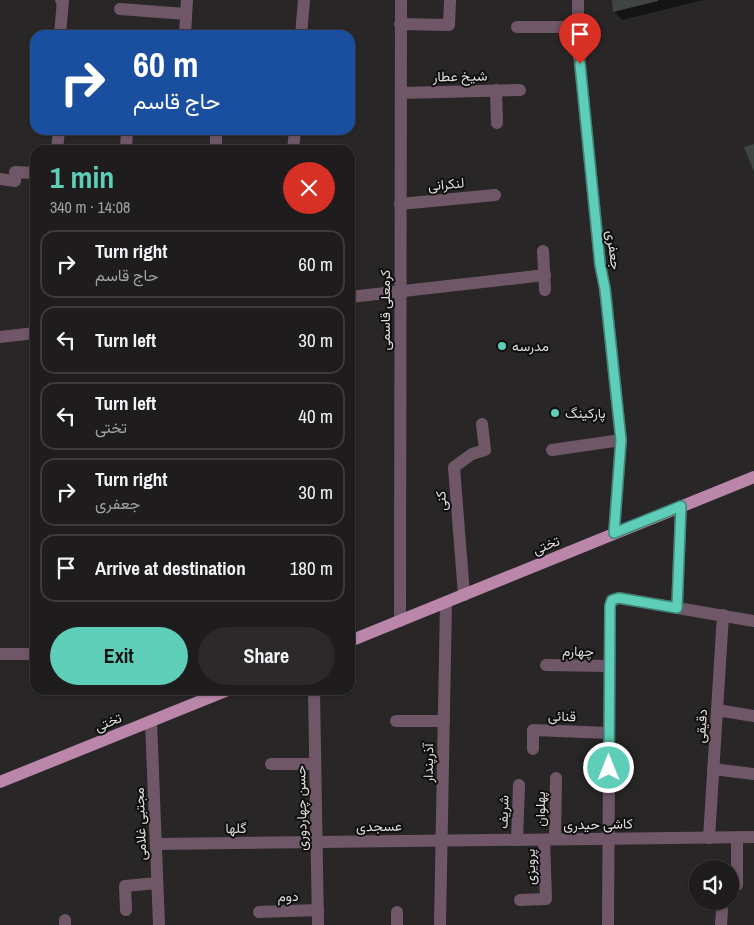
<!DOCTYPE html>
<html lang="en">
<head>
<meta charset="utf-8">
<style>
	body { margin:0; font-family:"Archivo Narrow",Vazirmatn,sans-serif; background:#2b292a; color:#f1f3f6; height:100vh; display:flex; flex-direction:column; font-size:19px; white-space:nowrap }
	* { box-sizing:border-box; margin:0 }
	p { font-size:16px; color:#a1a1a4 }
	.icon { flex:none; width:28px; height:28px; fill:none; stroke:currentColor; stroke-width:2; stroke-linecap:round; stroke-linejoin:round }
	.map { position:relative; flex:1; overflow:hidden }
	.panel { position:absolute; left:30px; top:145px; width:325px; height:550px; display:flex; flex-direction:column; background:#1e1c1d; border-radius:15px; box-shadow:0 1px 4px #0004,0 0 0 1px #3c3a3b }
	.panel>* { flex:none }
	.hud { position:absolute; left:30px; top:30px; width:325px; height:105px; border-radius:15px; box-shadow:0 1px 4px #0004,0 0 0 1px #3c3a3b; background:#1a4fa0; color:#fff; overflow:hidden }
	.fabs { position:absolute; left:689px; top:860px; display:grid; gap:10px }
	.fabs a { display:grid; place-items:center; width:50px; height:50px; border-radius:50%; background:#1e1c1d; box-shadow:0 1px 4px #0004,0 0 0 1px #3c3a3b; font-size:25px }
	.pin { position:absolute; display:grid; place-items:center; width:42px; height:42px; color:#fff; margin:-51px -21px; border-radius:50% 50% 50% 0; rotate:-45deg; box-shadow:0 0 5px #0007 }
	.pin .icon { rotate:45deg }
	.me { position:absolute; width:55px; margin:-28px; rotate:0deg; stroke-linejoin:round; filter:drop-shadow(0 0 4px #0008) }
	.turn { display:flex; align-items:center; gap:18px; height:105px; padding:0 20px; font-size:22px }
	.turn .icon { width:65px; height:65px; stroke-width:2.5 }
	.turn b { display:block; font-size:35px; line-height:42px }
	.round { display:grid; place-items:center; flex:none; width:52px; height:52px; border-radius:26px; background:#2b292a }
	.headline { display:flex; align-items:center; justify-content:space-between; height:85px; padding:0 20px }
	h1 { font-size:30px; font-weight:700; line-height:38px; color:#5eceb8 }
	.action { display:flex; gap:10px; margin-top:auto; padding:10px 20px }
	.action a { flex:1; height:58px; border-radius:30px; background:#5eceb8; color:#111; font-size:20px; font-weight:700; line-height:58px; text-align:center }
	.action a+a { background:#2b292a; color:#f1f3f6 }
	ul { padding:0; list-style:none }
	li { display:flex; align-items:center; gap:15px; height:68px; margin:0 10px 8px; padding:0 10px; border:2px solid #3c3a3b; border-radius:15px }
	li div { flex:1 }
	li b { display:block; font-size:19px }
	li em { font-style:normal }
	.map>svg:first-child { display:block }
</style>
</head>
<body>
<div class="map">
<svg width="754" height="925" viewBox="0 0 754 925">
	<rect width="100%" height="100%" fill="#282627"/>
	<path fill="#0007" d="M614 0H703L622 20 614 11Z"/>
	<g fill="#404443">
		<path d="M612 0H658V1L613 12Z"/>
		<path d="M754 144V172L744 147Z"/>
	</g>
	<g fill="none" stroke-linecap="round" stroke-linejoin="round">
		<g stroke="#705768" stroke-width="12">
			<path d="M578 0V45L595 214 600 264 605 289 621 440 614 533"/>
			<path d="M120 9 186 14"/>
			<path d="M400 24 449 25 450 0"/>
			<path d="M517 27H579"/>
			<path d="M60 35 63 0H61"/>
			<path d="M185 35 187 0"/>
			<path d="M301 35 304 0"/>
			<path d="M496 90 497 123"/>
			<path d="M401 93 520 90"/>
			<path d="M57 150 59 130"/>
			<path d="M126 150 127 130"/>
			<path d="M216 150V130"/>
			<path d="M293 150 295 130"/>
			<path d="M0 179 15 181V172L35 173"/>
			<path d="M400 204 495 195"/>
			<path d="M543 251 545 290"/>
			<path d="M350 297 545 275"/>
			<path d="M0 337 35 333"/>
			<path d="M552 450 621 440"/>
			<path d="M464 595 454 467 472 454 485 450 482 424"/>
			<path d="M677 608 681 506"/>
			<path d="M400 621 401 0"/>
			<path d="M0 654H35"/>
			<path d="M546 665 609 666"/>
			<path d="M314 690 318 925"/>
			<path d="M717 710 754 716"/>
			<path d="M151 721 159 925"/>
			<path d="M396 721H444"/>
			<path d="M533 749V730L609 733"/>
			<path d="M271 764H315"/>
			<path d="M713 769 754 774"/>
			<path d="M709 838 723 615"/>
			<path d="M555 839 556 778"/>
			<path d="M517 840 519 785"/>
			<path d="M156 844 754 837"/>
			<path d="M737 885V837"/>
			<path d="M520 900 546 899 544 840"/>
			<path d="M126 910 125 886 157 883"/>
			<path d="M259 912 318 910"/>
			<path d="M397 912V925"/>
			<path d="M65 920V925"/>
			<path d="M440 925 446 602"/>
			<path d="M608 925 610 606 612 600 619 598 754 621"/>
			<path d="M721 925 722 910"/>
		</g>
		<g stroke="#ba87aa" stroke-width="12">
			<path d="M350 641 754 477"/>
			<path d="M0 782 228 690"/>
		</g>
	</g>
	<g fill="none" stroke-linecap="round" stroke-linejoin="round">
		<g stroke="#3d8678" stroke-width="12">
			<path id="route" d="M580 64 600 264 605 289 621 440 614 533 681 506 677 608 619 598 612 600 610 606 609 768"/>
		</g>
		<use href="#route" stroke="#5eceb8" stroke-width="9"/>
	</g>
	<g fill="#5eceb8" stroke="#100f10" stroke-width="2">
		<circle cx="502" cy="346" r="5"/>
		<circle cx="555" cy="413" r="5"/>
	</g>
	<g text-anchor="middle" stroke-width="4" stroke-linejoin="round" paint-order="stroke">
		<g font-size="14" fill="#dddbdc" stroke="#100f10">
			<text transform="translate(460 76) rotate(-1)" y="5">شیخ عطار</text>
			<text transform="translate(446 184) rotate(-5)" y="5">لنکرانی</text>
			<text transform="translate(614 250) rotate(83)" y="5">جعفری</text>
			<text transform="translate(385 310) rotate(-90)" y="5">کرمعلی قاسمی</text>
			<text transform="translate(441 501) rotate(-94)" y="5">کنی</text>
			<text transform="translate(546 545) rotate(-22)" y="5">تختی</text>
			<text transform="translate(578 651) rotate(1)" y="5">چهارم</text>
			<text transform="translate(562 716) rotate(2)" y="5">قنائی</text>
			<text transform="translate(108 722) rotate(-22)" y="5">تختی</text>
			<text transform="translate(701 726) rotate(-86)" y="5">دقیقی</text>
			<text transform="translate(428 763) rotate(-89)" y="5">آذرپندار</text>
			<text transform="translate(301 808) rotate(-91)" y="5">حسن چهاردوری</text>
			<text transform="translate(540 809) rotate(-90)" y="5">پهلوان</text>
			<text transform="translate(503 812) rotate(-88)" y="5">شریف</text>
			<text transform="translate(140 824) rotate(-92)" y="5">مجتبی غلامی</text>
			<text transform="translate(598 824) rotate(-1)" y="5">کاشی حیدری</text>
			<text transform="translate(379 826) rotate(-1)" y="5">عسجدی</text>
			<text transform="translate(236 828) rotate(-1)" y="5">گلها</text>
			<text transform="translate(530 867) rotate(-91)" y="5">پرویزی</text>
			<text transform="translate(288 896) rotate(-1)" y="5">دوم</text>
		</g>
		<g font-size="14" fill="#dddbdc" stroke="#100f10" text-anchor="start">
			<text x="512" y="351">مدرسه</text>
			<text x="565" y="418">پارکینگ</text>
		</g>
	</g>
</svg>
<div class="fabs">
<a><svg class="icon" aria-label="sound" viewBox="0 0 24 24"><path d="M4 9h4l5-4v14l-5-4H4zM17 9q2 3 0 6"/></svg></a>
</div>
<div class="pin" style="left:580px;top:64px;background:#d93025"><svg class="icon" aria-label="arrive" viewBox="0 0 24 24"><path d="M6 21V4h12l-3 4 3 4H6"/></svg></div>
<svg class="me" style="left:609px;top:768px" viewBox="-20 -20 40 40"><circle r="17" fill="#5eceb8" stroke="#fff" stroke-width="3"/><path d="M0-11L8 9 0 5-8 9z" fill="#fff"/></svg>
<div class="hud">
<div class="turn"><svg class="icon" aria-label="right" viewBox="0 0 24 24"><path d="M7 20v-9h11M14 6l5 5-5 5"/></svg><div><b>60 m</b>حاج قاسم</div></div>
</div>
<section class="panel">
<div class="headline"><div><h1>1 min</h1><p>340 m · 14:08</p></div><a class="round" style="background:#d93025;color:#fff"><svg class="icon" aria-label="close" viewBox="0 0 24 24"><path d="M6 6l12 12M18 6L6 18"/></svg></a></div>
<ul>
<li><svg class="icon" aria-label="right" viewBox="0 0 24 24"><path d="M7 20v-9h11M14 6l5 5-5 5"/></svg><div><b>Turn right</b><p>حاج قاسم</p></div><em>60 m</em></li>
<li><svg class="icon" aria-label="left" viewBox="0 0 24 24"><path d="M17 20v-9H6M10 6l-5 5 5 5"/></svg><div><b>Turn left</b></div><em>30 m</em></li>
<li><svg class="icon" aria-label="left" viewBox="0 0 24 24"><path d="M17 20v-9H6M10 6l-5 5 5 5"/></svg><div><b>Turn left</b><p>تختی</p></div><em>40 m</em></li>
<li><svg class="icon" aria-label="right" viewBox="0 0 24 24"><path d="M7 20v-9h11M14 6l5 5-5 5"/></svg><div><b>Turn right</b><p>جعفری</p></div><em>30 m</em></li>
<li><svg class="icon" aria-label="arrive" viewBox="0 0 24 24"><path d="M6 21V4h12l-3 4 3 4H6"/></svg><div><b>Arrive at destination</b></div><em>180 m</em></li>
</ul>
<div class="action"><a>Exit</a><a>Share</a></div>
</section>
</div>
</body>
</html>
